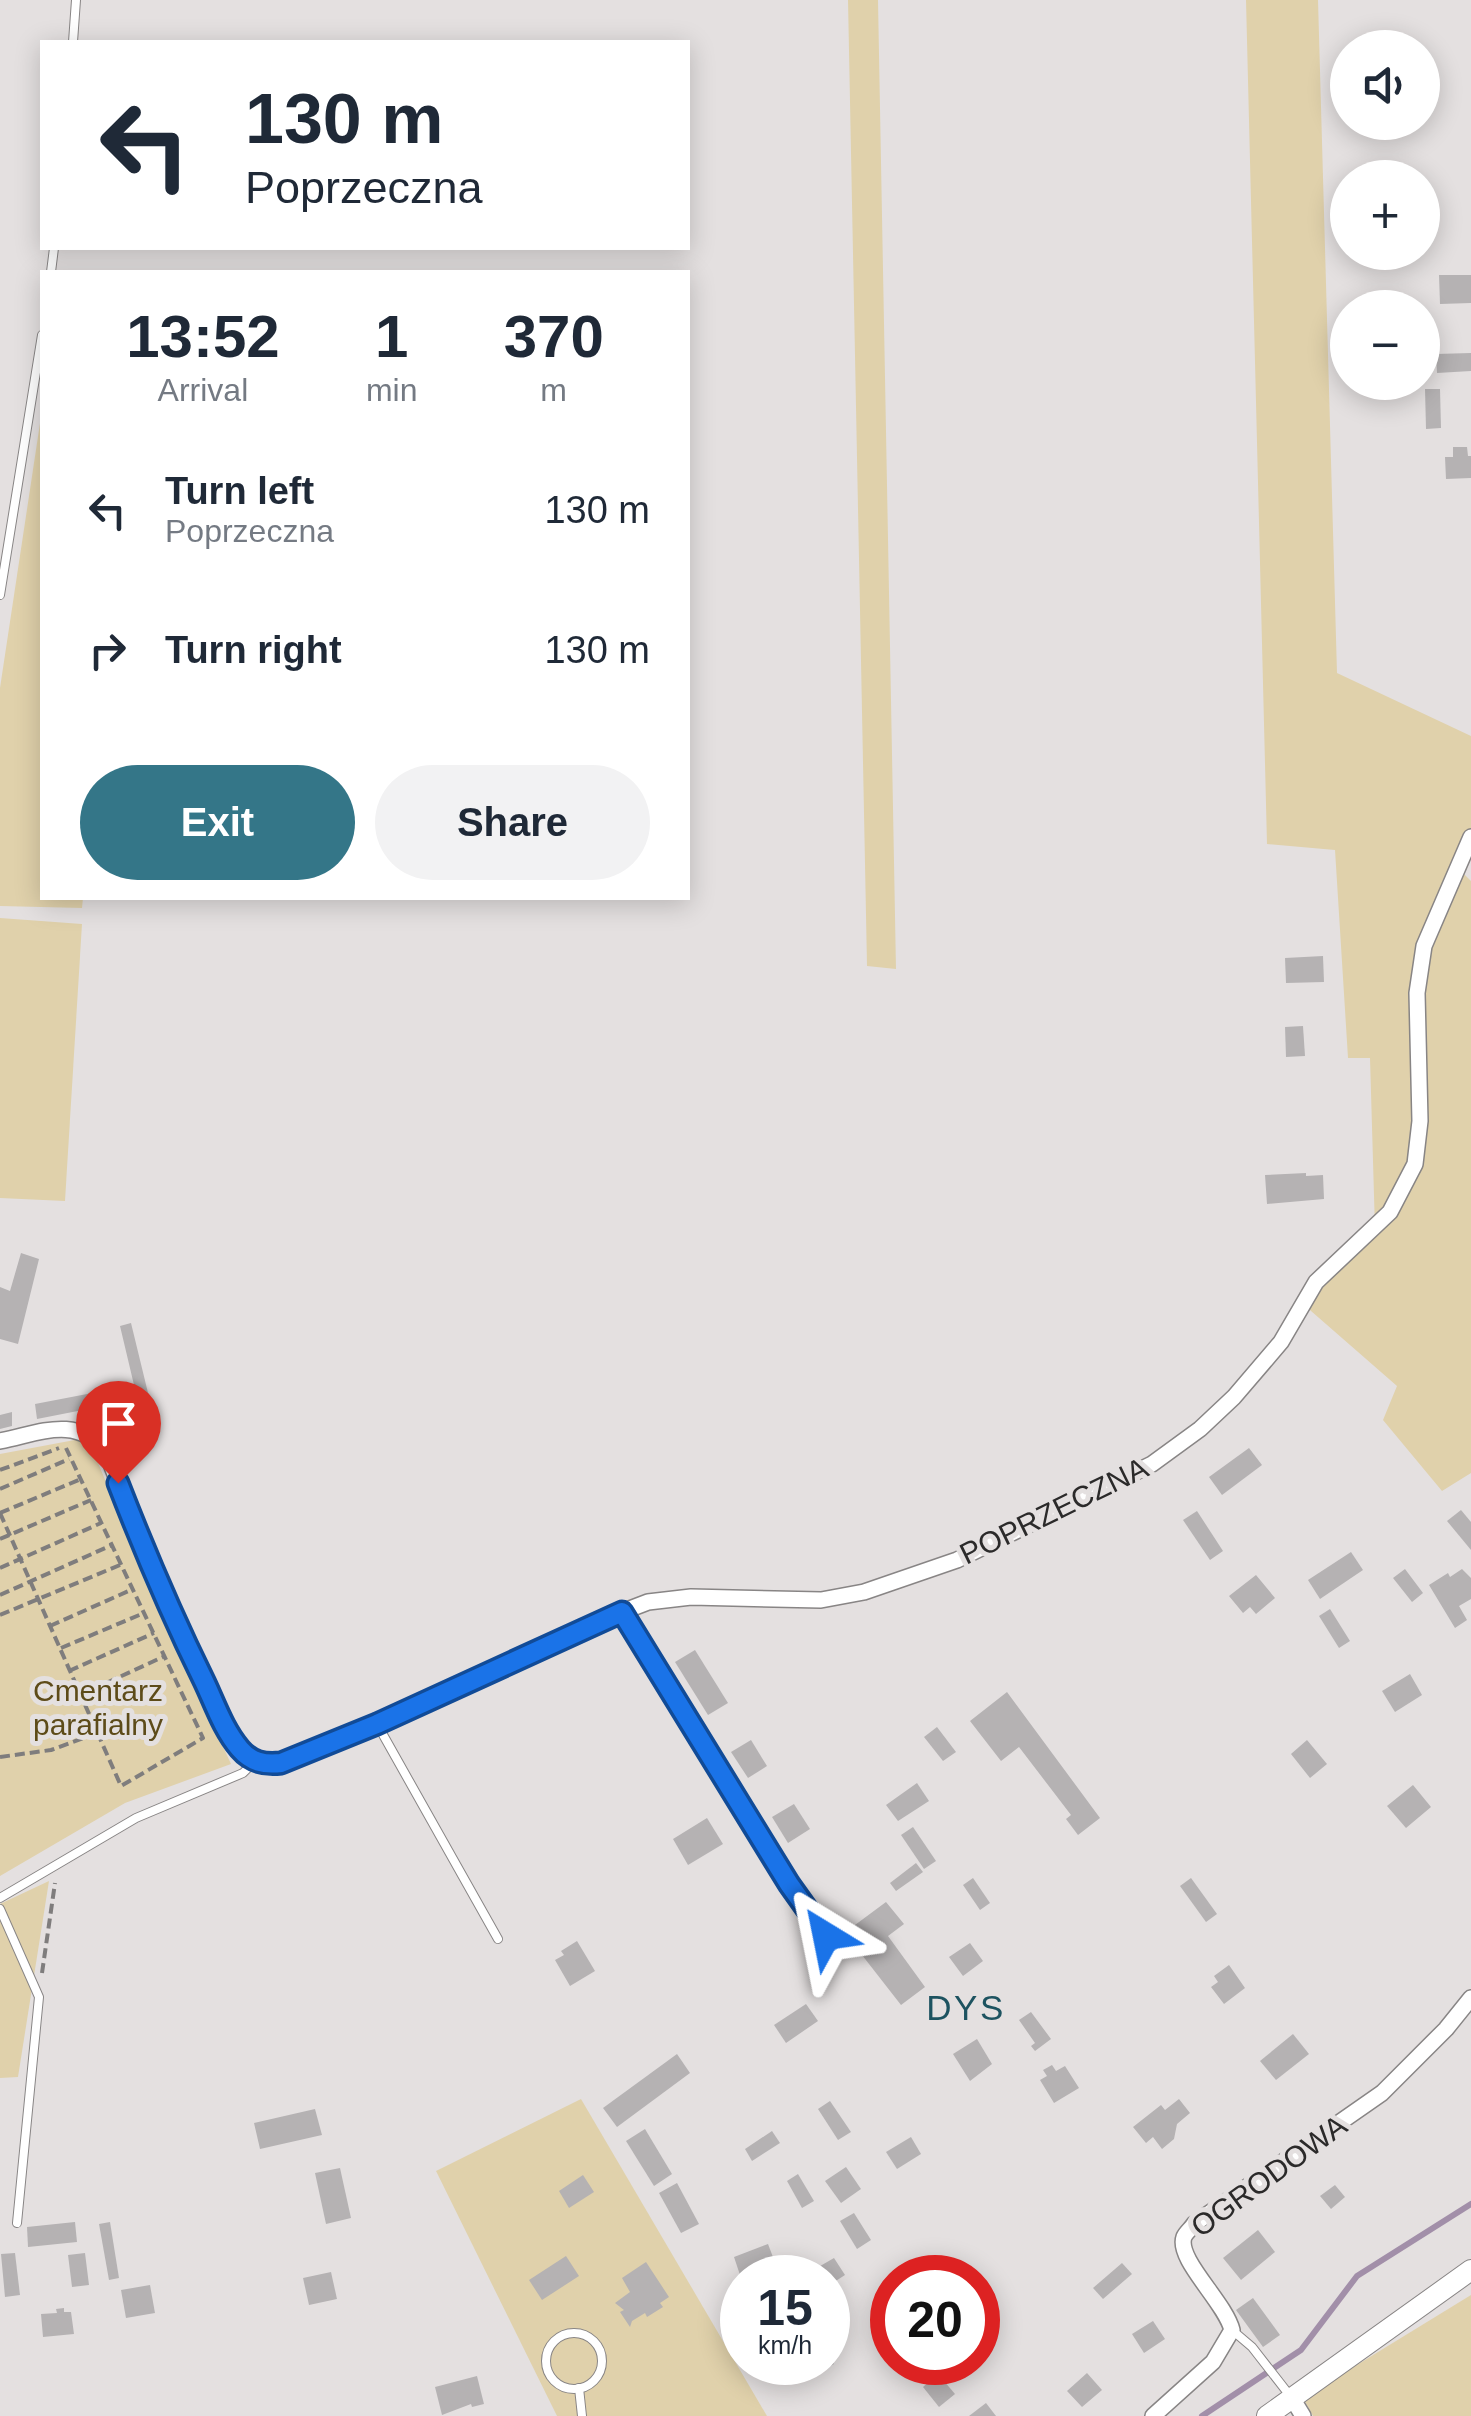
<!DOCTYPE html>
<html lang="en">
<head>
<meta charset="utf-8">
<style>
	body { margin:0; font-family:Helvetica,sans-serif; background:#f2f2f3; color:#1f2937; height:100vh; display:flex; flex-direction:column; font-size:38px; white-space:nowrap }
	* { box-sizing:border-box; margin:0 }
	p { font-size:32px; color:#747a83 }
	.icon { flex:none; width:55px; height:55px; fill:none; stroke:currentColor; stroke-width:2; stroke-linecap:round; stroke-linejoin:round }
	.map { position:relative; flex:1; overflow:hidden }
	.drawer { position:absolute; left:40px; top:270px; width:650px; height:630px; display:flex; flex-direction:column; background:#fff; border-radius:0px; box-shadow:0 5px 25px #0003 }
	.drawer>* { flex:none }
	.guide { position:absolute; left:40px; top:40px; width:650px; height:210px; border-radius:0px; box-shadow:0 5px 25px #0003; background:#fff; color:#1f2937; overflow:hidden }
	.tools { position:absolute; left:1330px; top:30px; display:grid; gap:20px }
	.tools a { display:grid; place-items:center; width:110px; height:110px; border-radius:50%; background:#fff; box-shadow:0 5px 25px #0003; font-size:50px }
	.speed { position:absolute; left:720px; top:2255px; display:flex; gap:20px; font-size:50px; font-weight:700; text-align:center }
	.speed>* { display:grid; place-content:center; width:130px; height:130px; border-radius:50%; background:#fff; box-shadow:0 5px 25px #0003; line-height:1 }
	.speed small { font-size:25px; font-weight:400 }
	.speed .limit { border:15px solid #d22; background:#fff; color:#111 }
	.pin { position:absolute; display:grid; place-items:center; width:85px; height:85px; color:#fff; margin:-102px -42px; border-radius:50% 50% 50% 0; rotate:-45deg; box-shadow:0 0 10px #0007 }
	.pin .icon { rotate:45deg }
	.me { position:absolute; width:110px; margin:-55px; rotate:325deg; stroke-linejoin:round; filter:drop-shadow(0 0 8px #0008) }
	.turn { display:flex; align-items:center; gap:35px; height:210px; padding:0 40px; font-size:45px }
	.turn .icon { width:130px; height:130px; stroke-width:2.5 }
	.turn b { display:block; font-size:70px; line-height:85px }
	.eta { display:flex; justify-content:space-evenly; align-items:center; height:170px; text-align:center }
	.eta b { font-size:60px; font-weight:600; line-height:70px }
	.action { display:flex; gap:20px; margin-top:auto; padding:20px 40px }
	.action a { flex:1; height:115px; border-radius:60px; background:#347688; color:#fff; font-size:40px; font-weight:600; line-height:115px; text-align:center }
	.action a+a { background:#f2f2f3; color:#1f2937 }
	ul { padding:0; list-style:none }
	li { display:flex; align-items:center; gap:30px; height:140px; padding:0 40px }
	li div { flex:1 }
	li b { display:block; font-size:38px }
	li em { font-style:normal }
	.map>svg:first-child { display:block }
</style>
</head>
<body>
<div class="map">
<svg width="1471" height="2416" viewBox="0 0 1471 2416">
	<rect width="100%" height="100%" fill="#e4e0e0"/>
	<g fill="#e0d1ab">
		<path d="M848 0H878L896 969 867 966Z"/>
		<path d="M1246 0H1318L1337 673 1471 736V830L1458 868 1471 881V1473L1442 1491 1383 1420 1397 1386 1303 1304 1375 1230 1370 1058H1348L1335 850 1267 844Z"/>
		<path d="M42 410V898H83L82 908 0 906V688Z"/>
		<path d="M0 918 82 924 65 1201 0 1198Z"/>
		<path d="M80 1439 90 1444 158 1605 231 1764 125 1803 0 1876V1454Z"/>
		<path d="M49 1881 18 2077 0 2078V1904Z"/>
		<path d="M581 2099 767 2416H557L436 2171Z"/>
		<path d="M1471 2295V2416H1313L1303 2398Z"/>
	</g>
	<g fill="none" stroke-linecap="round" stroke-linejoin="round">
		<path stroke="#a28fa9" stroke-width="6" d="M1202 2416 1301 2350 1357 2276 1471 2204"/>
	</g>
	<g fill="#b5b2b3">
		<path d="M1439 275H1471V303L1440 304Z"/>
		<path d="M1471 353V371L1437 373 1436 354Z"/>
		<path d="M1425 389H1440L1441 428 1426 429Z"/>
		<path d="M1453 447H1467L1468 456H1471V478L1446 479 1445 457H1453Z"/>
		<path d="M1323 956 1324 982 1286 983 1285 958Z"/>
		<path d="M1303 1026 1305 1056 1286 1057 1285 1027Z"/>
		<path d="M1306 1173V1176L1323 1175 1324 1199 1267 1204 1265 1175Z"/>
		<path d="M21 1253 39 1259 18 1344 0 1339V1287L10 1291Z"/>
		<path d="M131 1323 149 1397 37 1419 35 1404 134 1385 120 1326Z"/>
		<path d="M12 1412V1426L0 1429V1415Z"/>
		<path d="M1249 1448 1262 1465 1222 1495 1209 1477Z"/>
		<path d="M1461 1510 1471 1522V1550L1447 1521Z"/>
		<path d="M1197 1511 1223 1551 1210 1560 1183 1520Z"/>
		<path d="M1351 1552 1363 1570 1320 1599 1308 1580Z"/>
		<path d="M1405 1569 1423 1593 1412 1602 1393 1578Z"/>
		<path d="M1462 1569 1471 1578V1599L1459 1606 1467 1620 1455 1628 1429 1585 1448 1573 1450 1577Z"/>
		<path d="M1256 1575 1275 1598 1256 1614 1250 1607 1243 1613 1229 1596Z"/>
		<path d="M1330 1609 1350 1641 1339 1648 1319 1616Z"/>
		<path d="M695 1650 728 1703 708 1715 675 1662Z"/>
		<path d="M1410 1674 1422 1695 1395 1712 1382 1691Z"/>
		<path d="M1007 1692 1100 1818 1078 1835 1066 1819 1071 1815 1019 1747 1001 1761 970 1721Z"/>
		<path d="M937 1727 956 1752 943 1761 924 1737Z"/>
		<path d="M751 1740 767 1766 748 1778 731 1752Z"/>
		<path d="M1307 1740 1327 1764 1310 1778 1291 1754Z"/>
		<path d="M917 1783 929 1801 898 1821 886 1805Z"/>
		<path d="M1413 1785 1431 1807 1406 1828 1387 1806Z"/>
		<path d="M794 1804 810 1829 788 1843 772 1817Z"/>
		<path d="M707 1818 723 1844 688 1865 673 1839Z"/>
		<path d="M913 1827 936 1861 924 1869 901 1835Z"/>
		<path d="M916 1863 923 1872 896 1891 890 1883Z"/>
		<path d="M973 1878 990 1903 980 1910 963 1885Z"/>
		<path d="M1191 1878 1217 1914 1206 1922 1180 1886Z"/>
		<path d="M886 1902 904 1924 888 1936 925 1987 901 2005 862 1955 872 1948 855 1925Z"/>
		<path d="M577 1941 595 1971 570 1986 555 1960 564 1955 561 1951Z"/>
		<path d="M970 1943 983 1961 963 1976 949 1957Z"/>
		<path d="M1229 1965 1245 1988 1224 2004 1211 1987 1218 1982 1214 1976Z"/>
		<path d="M806 2004 818 2021 786 2043 774 2025Z"/>
		<path d="M1031 2012 1051 2039 1035 2051 1031 2046 1035 2043 1019 2020Z"/>
		<path d="M1293 2034 1309 2054 1276 2080 1260 2061Z"/>
		<path d="M977 2039 992 2064 970 2081 953 2054Z"/>
		<path d="M677 2054 690 2073 617 2127 603 2108Z"/>
		<path d="M1052 2065 1056 2071 1065 2066 1079 2088 1054 2103 1040 2080 1047 2076 1043 2070Z"/>
		<path d="M1179 2099 1190 2113 1177 2124 1174 2139 1162 2149 1153 2137 1146 2143 1133 2127 1161 2105 1165 2110Z"/>
		<path d="M830 2101 851 2132 838 2140 818 2109Z"/>
		<path d="M315 2109 322 2135 260 2149 254 2123Z"/>
		<path d="M645 2129 672 2174 654 2186 626 2141Z"/>
		<path d="M772 2131 780 2143 752 2161 745 2149Z"/>
		<path d="M911 2137 921 2154 897 2169 886 2152Z"/>
		<path d="M846 2167 861 2189 841 2203 825 2181Z"/>
		<path d="M340 2168 351 2218 326 2224 315 2173Z"/>
		<path d="M798 2174 814 2201 802 2208 787 2181Z"/>
		<path d="M583 2175 594 2192 569 2208 559 2191Z"/>
		<path d="M677 2183 699 2224 681 2233 659 2193Z"/>
		<path d="M1335 2185 1345 2197 1331 2209 1320 2196Z"/>
		<path d="M854 2213 871 2240 857 2249 840 2221Z"/>
		<path d="M75 2222 77 2242 28 2247 27 2227Z"/>
		<path d="M110 2222 119 2278 109 2280 99 2224Z"/>
		<path d="M1258 2230 1275 2252 1241 2280 1223 2258Z"/>
		<path d="M768 2244 776 2265 741 2278 734 2257Z"/>
		<path d="M15 2253 20 2295 5 2297 1 2254Z"/>
		<path d="M85 2253 89 2285 72 2287 68 2255Z"/>
		<path d="M566 2256 579 2276 542 2300 529 2280Z"/>
		<path d="M834 2258 845 2275 828 2286V2278H820L815 2269Z"/>
		<path d="M646 2262 669 2297 660 2303 663 2307 647 2317 645 2313 632 2321 630 2327 620 2312 624 2310 615 2303 630 2292 622 2278Z"/>
		<path d="M1122 2263 1132 2274 1103 2299 1093 2288Z"/>
		<path d="M331 2272 337 2299 309 2305 303 2278Z"/>
		<path d="M150 2285 155 2313 126 2318 121 2290Z"/>
		<path d="M1253 2298 1280 2335 1263 2347 1236 2310Z"/>
		<path d="M64 2308V2312H71L74 2334 43 2337 41 2314 57 2313 56 2309Z"/>
		<path d="M1153 2321 1165 2339 1144 2353 1132 2334Z"/>
		<path d="M828 2354 834 2364 809 2379 799 2362H828Z"/>
		<path d="M1087 2373 1102 2390 1082 2407 1067 2391Z"/>
		<path d="M938 2374 955 2394 939 2407 923 2387Z"/>
		<path d="M477 2376 484 2404 472 2407 471 2404 442 2415 435 2387Z"/>
		<path d="M986 2403 996 2416H969Z"/>
	</g>
	<g fill="none" stroke-linecap="round" stroke-linejoin="round">
		<g stroke="#888585" stroke-width="10">
			<g id="service">
				<path d="M73 42 76 0"/>
				<path d="M51 272 54 248"/>
				<path d="M0 595 42 335"/>
				<path d="M622 1612 804 1907 826 1937"/>
				<path d="M377 1724 498 1939"/>
				<path d="M0 1898 136 1818 243 1773 255 1761"/>
				<path d="M0 1909 39 1997 17 2223"/>
				<path d="M1232 2330 1252 2347 1291 2397"/>
				<circle cx="574" cy="2361" r="28"/>
				<path d="M579 2388 582 2416"/>
			</g>
		</g>
		<g stroke="#888585" stroke-width="18">
			<g id="minor">
				<path d="M0 1441C41 1433 75 1415 106 1451 135 1526 164 1600 200 1673 212 1698 222 1727 240 1748 251 1762 264 1765 281 1763L377 1724 588 1625 648 1602 691 1597 821 1600 864 1592 957 1560 1152 1464 1200 1429 1234 1397 1281 1342 1316 1282 1390 1212 1415 1164 1420 1121 1417 993 1424 946 1471 837"/>
				<path d="M1292 2398 1303 2416"/>
				<path d="M1153 2416 1213 2362 1232 2330C1225 2302 1176 2259 1184 2237 1186 2232 1191 2229 1194 2224L1382 2093 1446 2029 1471 1998"/>
			</g>
		</g>
		<g stroke="#888585" stroke-width="22">
			<path id="tertiary" d="M1267 2416 1471 2270"/>
		</g>
		<g stroke="#7f7d7d" stroke-width="4" stroke-dasharray="10 5" stroke-linecap="butt">
			<path d="M0 1470 59 1448"/>
			<path d="M0 1489 69 1459"/>
			<path d="M0 1513 121 1786 203 1738 66 1448"/>
			<path d="M0 1513 81 1479"/>
			<path d="M0 1539 91 1500"/>
			<path d="M0 1568 101 1523"/>
			<path d="M0 1595 112 1545"/>
			<path d="M0 1615 120 1565"/>
			<path d="M50 1626 133 1589"/>
			<path d="M61 1648 144 1613"/>
			<path d="M69 1671 154 1633"/>
			<path d="M80 1695 165 1656"/>
			<path d="M0 1757 51 1750 97 1733"/>
			<path d="M42 1973 55 1883"/>
		</g>
		<use href="#service" stroke="#fff" stroke-width="8"/>
		<use href="#minor" stroke="#fff" stroke-width="15"/>
		<use href="#tertiary" stroke="#fff" stroke-width="20"/>
	</g>
	<g fill="none" stroke-linecap="round" stroke-linejoin="round">
		<g stroke="#114b97" stroke-width="25">
			<path id="route" d="M118 1483C144 1550 172 1616 204 1681 215 1704 223 1729 240 1749 251 1762 264 1765 281 1763L377 1724 622 1612 789 1884 826 1936"/>
		</g>
		<use href="#route" stroke="#1a73e8" stroke-width="18"/>
	</g>
	<g text-anchor="middle" stroke-width="10" stroke-linejoin="round" paint-order="stroke">
		<g font-size="30" fill="#2b2a2a" stroke="#e4e0e0">
			<text transform="translate(1054 1511) rotate(-26)" y="10">POPRZECZNA</text>
			<text transform="translate(1269 2176) rotate(-36)" y="10">OGRODOWA</text>
		</g>
		<g font-size="30" fill="#5d4b19" stroke="#e4e0e0">
			<text x="98" y="1701">Cmentarz<tspan x="98" dy="34">parafialny</tspan></text>
		</g>
		<g font-size="35" letter-spacing="2.5" fill="#1d5360" stroke="#e4e0e0">
			<text x="966" y="2020">DYS</text>
		</g>
	</g>
</svg>
<div class="tools">
<a><svg class="icon" aria-label="sound" viewBox="0 0 24 24"><path d="M4 9h4l5-4v14l-5-4H4zM17 9q2 3 0 6"/></svg></a>
<a>+</a>
<a>−</a>
</div>
<div class="speed"><div>15<small>km/h</small></div><div class="limit">20</div></div>
<div class="pin" style="left:118px;top:1483px;background:#d93025"><svg class="icon" aria-label="arrive" viewBox="0 0 24 24"><path d="M6 21V4h12l-3 4 3 4H6"/></svg></div>
<svg class="me" style="left:826px;top:1936px" viewBox="-20 -20 40 40"><path d="M0-17L14 15 0 8-14 15z" fill="#1a73e8" stroke="#fff" stroke-width="4"/></svg>
<div class="guide">
<div class="turn"><svg class="icon" aria-label="left" viewBox="0 0 24 24"><path d="M17 20v-9H6M10 6l-5 5 5 5"/></svg><div><b>130 m</b>Poprzeczna</div></div>
</div>
<section class="drawer">
<div class="eta">
<div><b>13:52</b><p>Arrival</p></div>
<div><b>1</b><p>min</p></div>
<div><b>370</b><p>m</p></div>
</div>
<ul>
<li><svg class="icon" aria-label="left" viewBox="0 0 24 24"><path d="M17 20v-9H6M10 6l-5 5 5 5"/></svg><div><b>Turn left</b><p>Poprzeczna</p></div><em>130 m</em></li>
<li><svg class="icon" aria-label="right" viewBox="0 0 24 24"><path d="M7 20v-9h11M14 6l5 5-5 5"/></svg><div><b>Turn right</b></div><em>130 m</em></li>
</ul>
<div class="action"><a>Exit</a><a>Share</a></div>
</section>
</div>
</body>
</html>
